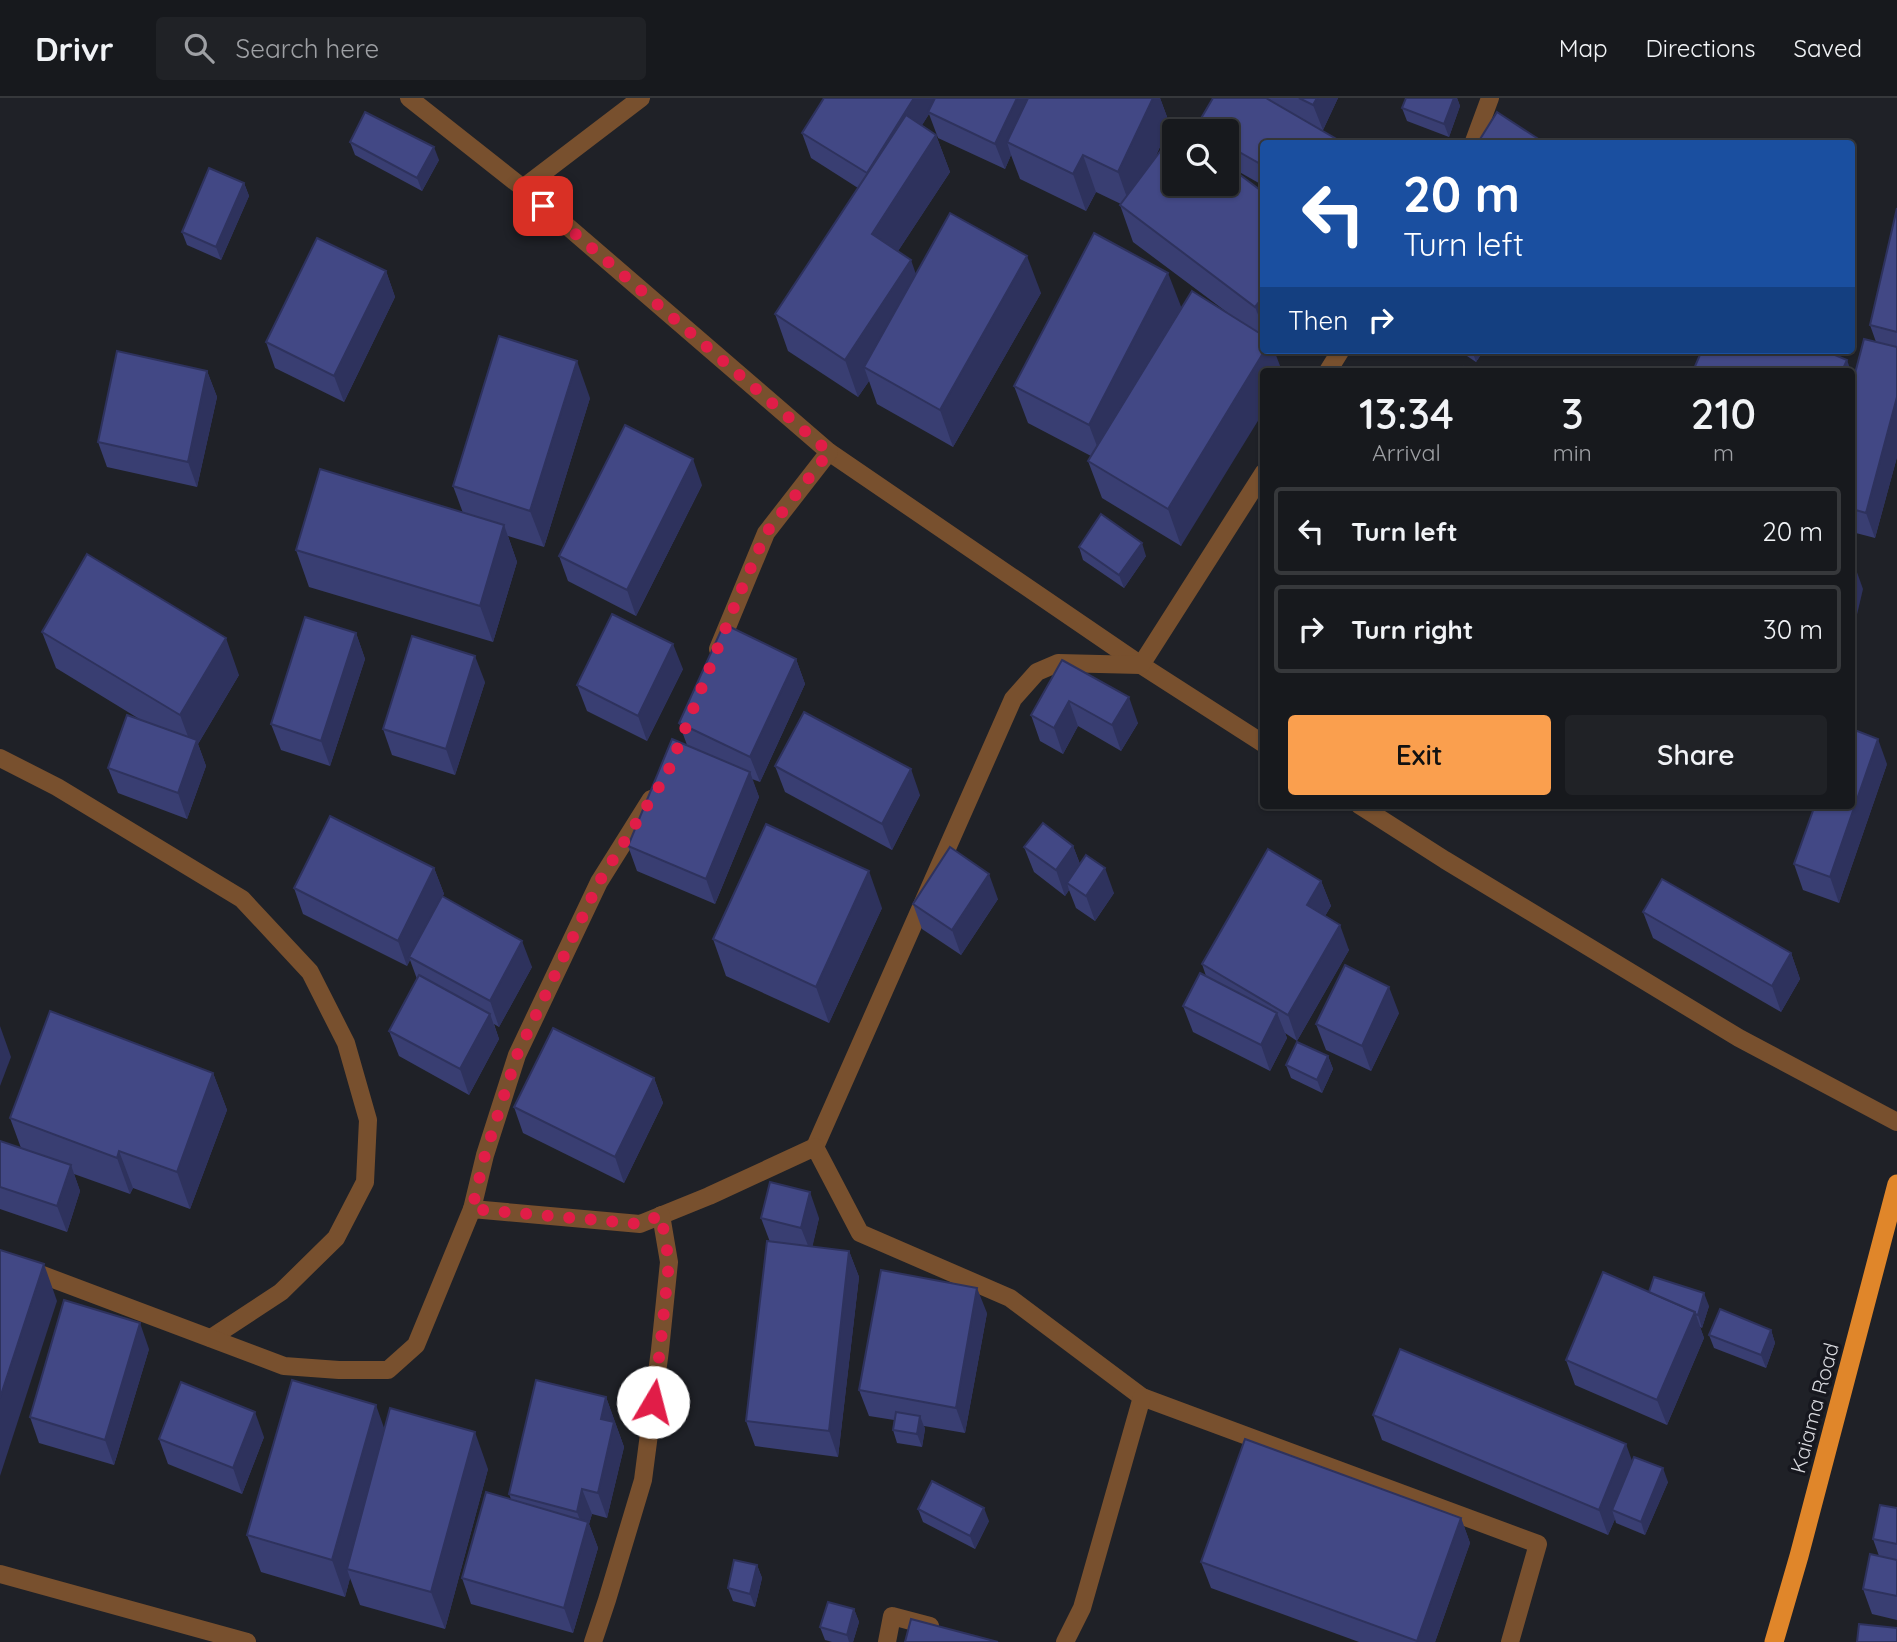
<!DOCTYPE html>
<html lang="en">
<head>
<meta charset="utf-8">
<style>
	body { margin:0; font-family:Quicksand,sans-serif; background:#202226; color:#f1f3f6; height:100vh; display:flex; flex-direction:column; font-size:26px; white-space:nowrap }
	* { box-sizing:border-box; margin:0 }
	p { font-size:23px; color:#9ea0a4 }
	.icon { flex:none; width:38px; height:38px; fill:none; stroke:currentColor; stroke-width:2; stroke-linecap:round; stroke-linejoin:round }
	.map { position:relative; flex:1; overflow:hidden }
	.details { position:absolute; left:1260px; top:270px; width:595px; height:441px; display:flex; flex-direction:column; background:#17191d; border-radius:7px; box-shadow:0 2px 5px #0004,0 0 0 2px #36383b }
	.details>* { flex:none }
	.hud { position:absolute; left:1260px; top:42px; width:595px; height:214px; border-radius:7px; box-shadow:0 2px 5px #0004,0 0 0 2px #36383b; background:#1a4fa0; color:#fff; overflow:hidden }
	.buttons { position:absolute; left:1162px; top:21px; display:grid; gap:14px }
	.buttons a { display:grid; place-items:center; width:77px; height:77px; border-radius:7px; background:#17191d; box-shadow:0 2px 5px #0004,0 0 0 2px #36383b; font-size:35px }
	.pin { position:absolute; display:grid; place-items:center; width:60px; height:60px; color:#fff; margin:-30px; border-radius:14px; box-shadow:0 4px 10px #0006 }
	.me { position:absolute; width:77px; margin:-38px; rotate:8deg; stroke-linejoin:round; filter:drop-shadow(0 0 5px #0008) }
	.turn { display:flex; align-items:center; gap:24px; height:147px; padding:0 28px; font-size:32px }
	.turn .icon { width:91px; height:91px; stroke-width:2.5 }
	.turn b { display:block; font-size:49px; line-height:60px }
	.then { display:flex; align-items:center; height:66px; padding:0 28px; background:#0003; gap:14px; font-size:26px }
	.eta { display:flex; justify-content:space-evenly; align-items:center; height:119px; text-align:center }
	.eta b { font-size:42px; font-weight:600; line-height:49px }
	.cta { display:flex; gap:14px; margin-top:auto; padding:14px 28px }
	.cta a { flex:1; height:80px; border-radius:7px; background:#fa9f4e; color:#111; font-size:28px; font-weight:600; line-height:80px; text-align:center }
	.cta a+a { background:#202226; color:#f1f3f6 }
	ul { padding:0; list-style:none }
	li { display:flex; align-items:center; gap:21px; height:88px; margin:0 14px 10px; padding:0 14px; border:4px solid #36383b; border-radius:7px }
	li div { flex:1 }
	li b { display:block; font-size:26px }
	li em { font-style:normal }
	header { display:flex; align-items:center; gap:42px; box-sizing:border-box; height:98px; padding:0 35px; background:#17191d; border-bottom:2px solid #36383b }
	header strong { font-size:33px }
	nav { display:flex; gap:38px; margin-inline-start:auto; font-size:24px }
	.search { width:490px; height:63px; background:#202226; display:flex; align-items:center; gap:18px; box-sizing:border-box; padding:0 24px; border-radius:7px; color:#9ea0a4; font-size:26px }
	.map>svg:first-child { display:block }
</style>
</head>
<body>
<header>
<strong>Drivr</strong>
<div class="search"><svg class="icon" aria-label="search" viewBox="0 0 24 24"><circle cx="10" cy="10" r="6"/><path d="M15 15l6 6"/></svg>Search here</div>
<nav><a>Map</a><a>Directions</a><a>Saved</a></nav>
</header>
<div class="map">
<svg width="1897" height="1544" viewBox="0 0 1897 1544">
	<rect width="100%" height="100%" fill="#1f2127"/>
	<g fill="none" stroke-linecap="round" stroke-linejoin="round">
		<g stroke="#78502e" stroke-width="18">
			<path d="M409 0 523 90 829 354 1141 567 1264 646"/>
			<path d="M1473 46 1490 0"/>
			<path d="M523 90 641 0"/>
			<path d="M1328 273 1341 252"/>
			<path d="M718 551 766 435 829 354"/>
			<path d="M0 660 57 689 242 801 310 874 346 945 368 1022 365 1084 336 1140 281 1194 211 1240"/>
			<path d="M1359 707 1445 762 1739 940 1897 1024"/>
			<path d="M815 1049 1013 601 1037 574 1058 565 1141 567 1264 374"/>
			<path d="M472 1111 485 1057 517 957 599 784 651 701"/>
			<path d="M0 1161 284 1268 339 1272H388L416 1247 472 1111 640 1126 709 1098 815 1049 860 1135 1010 1200 1142 1299 1538 1446 1510 1544"/>
			<path d="M0 1476 247 1544"/>
			<path d="M593 1544 607 1502 643 1382 660 1252 669 1164 661 1117"/>
			<path d="M887 1544 892 1518 930 1528"/>
			<path d="M1065 1544 1082 1510 1142 1299"/>
		</g>
		<path stroke="#e0862a" stroke-width="19" d="M1774 1544 1799 1458 1897 1086"/>
	</g>
	<g fill="#393e72">
		<path d="M824 0H1160L1170 27 1154 62 1264 95V252L1181 448 1102 400 1088 363 1091 358 1028 325 1014 288 1181 210 1232 218 1133 144 1120 107 1121 106 1096 94 1086 113 1020 81 1011 57 1005 71 938 40 929 16 922 27 936 37 950 74 898 153 916 176 1041 195 953 349 877 306 869 283 858 299 788 253 775 216 858 90 811 60 802 35Z"/>
		<path d="M1213 0H1338L1323 32 1264 46V88L1227 67V33H1198L1196 29Z"/>
		<path d="M1406 0H1457L1460 8 1449 39 1407 23 1402 10Z"/>
		<path d="M350 44 439 62 422 93 355 57Z"/>
		<path d="M244 85 249 98 221 162 187 147 182 134Z"/>
		<path d="M1897 110V359L1875 440 1852 434V275L1853 280 1876 244 1870 227Z"/>
		<path d="M386 173 395 199 344 304 275 270 266 244Z"/>
		<path d="M1458 252H1484L1476 264Z"/>
		<path d="M207 273 217 299 197 389 107 369 98 344Z"/>
		<path d="M590 300 544 449 508 438 517 464 493 544 309 489 296 452 463 415 453 388Z"/>
		<path d="M702 387 636 518 568 483 559 458Z"/>
		<path d="M1079 449 1146 458 1124 490 1083 462Z"/>
		<path d="M42 534 239 577 198 646 206 668 187 721 118 695 108 670 141 622 56 570Z"/>
		<path d="M356 535 365 561 330 668 281 652 271 626Z"/>
		<path d="M796 561 805 586 760 684 752 681 759 699 715 806 637 773 628 748 687 647 679 625Z"/>
		<path d="M1062 562 1138 625 1121 653 1078 628 1063 656 1040 643 1031 617Z"/>
		<path d="M683 571 647 643 587 613 577 587Z"/>
		<path d="M485 584 455 677 392 657 383 631Z"/>
		<path d="M1887 666 1839 805 1803 792 1794 766Z"/>
		<path d="M775 668 920 697 892 752 785 694Z"/>
		<path d="M1073 748 1080 766 1114 795 1095 823 1076 810 1069 792 1065 798 1034 774 1024 749Z"/>
		<path d="M434 770 444 796 442 798 532 869 499 929 494 926 499 941 469 997 399 958 389 933 417 881 410 862 407 868 303 816 294 790Z"/>
		<path d="M1321 783 1331 808 1325 818 1349 852 1297 943 1285 935 1287 940 1270 973 1193 934 1183 908 1206 878 1202 866Z"/>
		<path d="M998 801 961 857 922 831 913 806Z"/>
		<path d="M882 810 829 925 726 878 713 841Z"/>
		<path d="M1643 814 1791 855 1800 881 1781 914 1653 840Z"/>
		<path d="M1399 915 1371 973 1326 952 1316 926Z"/>
		<path d="M1328 958 1333 971 1322 995 1291 980 1286 967Z"/>
		<path d="M213 975 227 1012 190 1111 133 1090 130 1096 74 1076 80 1093 67 1134 0 1111V1043L21 1050 10 1020Z"/>
		<path d="M654 980 663 1005 624 1085 523 1035 514 1009Z"/>
		<path d="M761 1120H819L812 1149 849 1153 859 1179 838 1359 755 1348 746 1323 770 1144Z"/>
		<path d="M1649 1194 1709 1208 1702 1230 1700 1229 1704 1240 1667 1327 1575 1287 1566 1262Z"/>
		<path d="M987 1215 965 1335 924 1328 925 1331 922 1349 897 1345 893 1332 894 1322 869 1318 859 1292Z"/>
		<path d="M1771 1232 1775 1245 1766 1270 1714 1250 1709 1237Z"/>
		<path d="M149 1251 114 1367 39 1345 30 1319Z"/>
		<path d="M606 1299 624 1349 607 1420 592 1416 589 1426 598 1450 573 1535 471 1506 462 1480 511 1401 509 1396Z"/>
		<path d="M1373 1317 1632 1364 1668 1384 1645 1437 1616 1425 1615 1421 1608 1437 1382 1342Z"/>
		<path d="M385 1331 488 1371 445 1531 360 1507 350 1480 345 1499 261 1474 247 1437Z"/>
		<path d="M264 1339 242 1396 168 1366 159 1341Z"/>
		<path d="M1897 1410V1522L1872 1516 1863 1491 1879 1458 1873 1441Z"/>
		<path d="M918 1411 989 1423 975 1451 923 1424Z"/>
		<path d="M1461 1420 1470 1445 1435 1544H1359L1211 1490 1201 1464Z"/>
		<path d="M757 1467 762 1480 755 1509 733 1503 728 1490Z"/>
		<path d="M854 1511 859 1524 853 1544H832L825 1542 820 1529Z"/>
	</g>
	<g fill="#2e325d">
		<path d="M914 0H939L928 14 929 16 876 101 867 75Z"/>
		<path d="M1017 0H1038L1007 44 1011 57 1005 71 995 46Z"/>
		<path d="M1153 0H1160L1170 27 1131 111 1118 74Z"/>
		<path d="M1317 0H1338L1323 32 1313 7Z"/>
		<path d="M1454 0H1457L1460 8 1449 39 1444 26Z"/>
		<path d="M936 37 950 74 885 173 872 136Z"/>
		<path d="M434 49 439 62 422 93 417 80Z"/>
		<path d="M1083 57 1096 94 1086 113 1073 76Z"/>
		<path d="M244 85 249 98 221 162 216 149Z"/>
		<path d="M1027 158 1041 195 953 349 940 312Z"/>
		<path d="M911 162 924 199 864 269 869 283 858 299 845 262Z"/>
		<path d="M386 173 395 199 344 304 334 278Z"/>
		<path d="M1168 175 1182 211 1103 364 1089 327Z"/>
		<path d="M1264 198V232L1255 209Z"/>
		<path d="M1265 252H1274L1282 273H1264V313L1181 448 1168 411Z"/>
		<path d="M1472 252H1484L1476 264Z"/>
		<path d="M1847 262 1851 273H1842Z"/>
		<path d="M577 263 590 300 544 449 530 413Z"/>
		<path d="M207 273 217 299 197 389 188 364Z"/>
		<path d="M1897 299V359L1875 440 1866 415Z"/>
		<path d="M693 361 702 387 636 518 627 492Z"/>
		<path d="M504 427 517 464 493 544 480 508Z"/>
		<path d="M1142 445 1146 458 1124 490 1119 477Z"/>
		<path d="M1854 466 1863 491 1852 538V476Z"/>
		<path d="M356 535 365 561 330 668 321 643Z"/>
		<path d="M226 540 239 577 198 646 206 668 187 721 178 695 193 652 180 617Z"/>
		<path d="M673 546 683 571 647 643 638 618Z"/>
		<path d="M475 558 485 584 455 677 446 651Z"/>
		<path d="M796 561 805 586 760 684 750 659Z"/>
		<path d="M1129 599 1138 625 1121 653 1112 627Z"/>
		<path d="M1069 603 1078 628 1063 656 1054 630Z"/>
		<path d="M1878 641 1887 666 1839 805 1830 779Z"/>
		<path d="M911 671 920 697 892 752 882 726Z"/>
		<path d="M750 674 759 699 715 806 706 781Z"/>
		<path d="M1073 748 1083 774 1067 785 1069 792 1065 798 1056 772Z"/>
		<path d="M434 770 444 796 411 860 409 859 410 862 407 868 398 843Z"/>
		<path d="M1105 770 1114 795 1095 823 1086 798Z"/>
		<path d="M869 773 882 810 829 925 816 889Z"/>
		<path d="M989 776 998 801 961 857 952 832Z"/>
		<path d="M1321 783 1331 808 1316 833 1307 807Z"/>
		<path d="M1340 827 1349 852 1297 943 1288 917Z"/>
		<path d="M522 843 532 869 499 929 490 903Z"/>
		<path d="M1791 855 1800 881 1781 914 1772 888Z"/>
		<path d="M1389 889 1399 915 1371 973 1362 948Z"/>
		<path d="M1277 915 1287 940 1270 973 1261 947Z"/>
		<path d="M490 916 499 941 469 997 460 971Z"/>
		<path d="M0 928 11 959 0 988Z"/>
		<path d="M1328 958 1333 971 1322 995 1317 982Z"/>
		<path d="M213 975 227 1012 190 1111 177 1074Z"/>
		<path d="M654 980 663 1005 624 1085 615 1059Z"/>
		<path d="M119 1053 133 1090 130 1096 117 1060Z"/>
		<path d="M71 1067 80 1093 67 1134 57 1108Z"/>
		<path d="M810 1094 819 1120 811 1155 801 1130Z"/>
		<path d="M849 1153 859 1179 838 1359 829 1333Z"/>
		<path d="M44 1166 57 1203 0 1378V1300Z"/>
		<path d="M977 1190 987 1215 965 1335 956 1310Z"/>
		<path d="M1704 1195 1709 1208 1702 1230 1698 1217Z"/>
		<path d="M1695 1214 1704 1240 1667 1327 1657 1302Z"/>
		<path d="M140 1225 149 1251 114 1367 105 1342Z"/>
		<path d="M1771 1232 1775 1245 1766 1270 1761 1257Z"/>
		<path d="M606 1299 624 1349 607 1420 598 1395 601 1321Z"/>
		<path d="M376 1307 389 1344 347 1471 350 1480 345 1499 332 1462Z"/>
		<path d="M255 1314 264 1339 242 1396 233 1370Z"/>
		<path d="M920 1318 925 1331 922 1349 917 1336Z"/>
		<path d="M475 1334 488 1371 445 1531 431 1494Z"/>
		<path d="M1626 1346 1635 1371 1612 1412 1615 1421 1608 1437 1599 1412Z"/>
		<path d="M1663 1370 1668 1384 1645 1437 1641 1424Z"/>
		<path d="M582 1391 592 1416 589 1426 598 1450 573 1535 564 1510 585 1436 577 1414Z"/>
		<path d="M984 1410 989 1423 975 1451 970 1438Z"/>
		<path d="M1461 1420 1470 1445 1435 1544H1417Z"/>
		<path d="M757 1467 762 1480 755 1509 750 1496Z"/>
		<path d="M854 1511 859 1524 853 1544H849L847 1537Z"/>
	</g>
	<g fill="#424885" stroke="#2e325d" stroke-width="2">
		<path d="M824 0H914L867 75 802 35Z"/>
		<path d="M935 0H1017L995 46 928 14Z"/>
		<path d="M1028 0H1153L1118 74 1083 57 1073 76 1007 44Z"/>
		<path d="M1213 0H1266L1345 46H1264V68L1227 47V33H1203L1196 29Z"/>
		<path d="M1299 0H1317L1313 7Z"/>
		<path d="M1406 0H1454L1444 26 1402 10Z"/>
		<path d="M365 14 434 49 417 80 350 44Z"/>
		<path d="M1497 14 1546 46H1477Z"/>
		<path d="M906 17 936 37 872 136 911 162 845 262 775 216Z"/>
		<path d="M1174 35V86H1227V67L1264 95V198L1255 209 1120 107Z"/>
		<path d="M209 70 244 85 216 149 182 134Z"/>
		<path d="M1897 110V234L1870 227Z"/>
		<path d="M950 115 1027 158 940 312 864 269Z"/>
		<path d="M1094 135 1168 175 1089 327 1014 288Z"/>
		<path d="M317 140 386 173 334 278 266 244Z"/>
		<path d="M1192 193 1264 238V252H1265L1168 411 1088 363Z"/>
		<path d="M499 238 577 263 530 413 453 388Z"/>
		<path d="M1864 241 1897 249V299L1866 415 1852 411V287Z"/>
		<path d="M1702 252H1823L1847 262 1842 273H1693Z"/>
		<path d="M117 253 207 273 188 364 98 344Z"/>
		<path d="M1464 269 1472 273H1462Z"/>
		<path d="M625 327 693 361 627 492 559 458Z"/>
		<path d="M320 371 504 427 480 508 296 452Z"/>
		<path d="M1101 416 1142 445 1119 477 1079 449Z"/>
		<path d="M87 456 226 540 180 617 42 534Z"/>
		<path d="M612 516 673 546 638 618 577 587Z"/>
		<path d="M305 519 356 535 321 643 271 626Z"/>
		<path d="M724 526 796 561 750 659 679 625Z"/>
		<path d="M412 538 475 558 446 651 383 631Z"/>
		<path d="M1062 562 1129 599 1112 627 1069 603 1054 630 1031 617Z"/>
		<path d="M804 614 911 671 882 726 775 668Z"/>
		<path d="M127 617 197 642 178 695 108 670Z"/>
		<path d="M1852 631 1878 641 1830 779 1794 766 1815 707H1852Z"/>
		<path d="M672 641 750 674 706 781 628 748Z"/>
		<path d="M330 718 434 770 398 843 294 790Z"/>
		<path d="M1043 725 1073 748 1056 772 1024 749Z"/>
		<path d="M766 726 869 773 816 889 713 841Z"/>
		<path d="M950 749 989 776 952 832 913 806Z"/>
		<path d="M1268 751 1321 783 1307 807 1340 827 1288 917 1202 866Z"/>
		<path d="M1086 757 1105 770 1086 798 1067 785Z"/>
		<path d="M1662 781 1791 855 1772 888 1643 814Z"/>
		<path d="M442 798 522 843 490 903 409 859Z"/>
		<path d="M1345 867 1389 889 1362 948 1316 926Z"/>
		<path d="M1200 875 1277 915 1261 947 1183 908Z"/>
		<path d="M419 877 490 916 460 971 389 933Z"/>
		<path d="M50 913 213 975 177 1074 119 1053 117 1060 10 1020Z"/>
		<path d="M553 930 654 980 615 1059 514 1009Z"/>
		<path d="M1297 944 1328 958 1317 982 1286 967Z"/>
		<path d="M0 1043 71 1067 57 1108 0 1089Z"/>
		<path d="M770 1084 810 1094 801 1130 761 1120Z"/>
		<path d="M767 1143 849 1153 829 1333 746 1323Z"/>
		<path d="M0 1152 44 1166 0 1300Z"/>
		<path d="M881 1172 977 1190 956 1310 859 1292Z"/>
		<path d="M1603 1174 1695 1214 1657 1302 1566 1262Z"/>
		<path d="M1654 1179 1704 1195 1698 1217 1695 1216V1214L1649 1194Z"/>
		<path d="M64 1202 140 1225 105 1342 30 1319Z"/>
		<path d="M1720 1211 1771 1232 1761 1257 1709 1237Z"/>
		<path d="M1400 1251 1626 1346 1599 1412 1373 1317Z"/>
		<path d="M292 1282 376 1307 332 1462 247 1437Z"/>
		<path d="M536 1282 606 1299 601 1321 614 1324 598 1395 582 1391 577 1414 509 1396Z"/>
		<path d="M181 1284 255 1314 233 1370 159 1341Z"/>
		<path d="M390 1310 475 1334 431 1494 347 1471Z"/>
		<path d="M896 1314 920 1318 917 1336 893 1332Z"/>
		<path d="M1245 1341 1461 1420 1417 1543 1201 1464Z"/>
		<path d="M1634 1359 1663 1370 1641 1424 1612 1412Z"/>
		<path d="M932 1383 984 1410 970 1438 918 1411Z"/>
		<path d="M486 1394 588 1424 564 1510 462 1480Z"/>
		<path d="M1880 1407 1897 1410V1446L1873 1441Z"/>
		<path d="M1870 1456 1897 1462V1498L1863 1491Z"/>
		<path d="M734 1462 757 1467 750 1496 728 1490Z"/>
		<path d="M828 1504 854 1511 847 1537 820 1529Z"/>
		<path d="M911 1521 998 1544H905Z"/>
		<path d="M1859 1526 1897 1530V1544H1857Z"/>
	</g>
	<g fill="none" stroke-linecap="round" stroke-linejoin="round">
		<path stroke="#e11d48" stroke-width="12" stroke-dasharray="0 21.6" d="M543 108 829 354 766 435 739 497 667 676 599 784 517 957 485 1057 472 1111 640 1126 661 1117 669 1164 660 1252 653 1304"/>
	</g>
	<g text-anchor="middle" stroke-width="7" stroke-linejoin="round" paint-order="stroke">
		<g font-size="21" fill="#d9dadf" stroke="#16171e">
			<text transform="translate(1815 1310) rotate(-75)" y="7">Kaiama Road</text>
		</g>
	</g>
</svg>
<div class="buttons">
<a><svg class="icon" aria-label="search" viewBox="0 0 24 24"><circle cx="10" cy="10" r="6"/><path d="M15 15l6 6"/></svg></a>
</div>
<div class="pin" style="left:543px;top:108px;background:#d93025"><svg class="icon" aria-label="arrive" viewBox="0 0 24 24"><path d="M6 21V4h12l-3 4 3 4H6"/></svg></div>
<svg class="me" style="left:653px;top:1304px" viewBox="-20 -20 40 40"><circle r="19" fill="#fff"/><path d="M0-13L10 11 0 6-10 11z" fill="#e11d48"/></svg>
<div class="hud">
<div class="turn"><svg class="icon" aria-label="left" viewBox="0 0 24 24"><path d="M17 20v-9H6M10 6l-5 5 5 5"/></svg><div><b>20 m</b>Turn left</div></div>
<div class="then">Then<svg class="icon" aria-label="right" viewBox="0 0 24 24"><path d="M7 20v-9h11M14 6l5 5-5 5"/></svg></div>
</div>
<section class="details">
<div class="eta">
<div><b>13:34</b><p>Arrival</p></div>
<div><b>3</b><p>min</p></div>
<div><b>210</b><p>m</p></div>
</div>
<ul>
<li><svg class="icon" aria-label="left" viewBox="0 0 24 24"><path d="M17 20v-9H6M10 6l-5 5 5 5"/></svg><div><b>Turn left</b></div><em>20 m</em></li>
<li><svg class="icon" aria-label="right" viewBox="0 0 24 24"><path d="M7 20v-9h11M14 6l5 5-5 5"/></svg><div><b>Turn right</b></div><em>30 m</em></li>
</ul>
<div class="cta"><a>Exit</a><a>Share</a></div>
</section>
</div>
</body>
</html>
